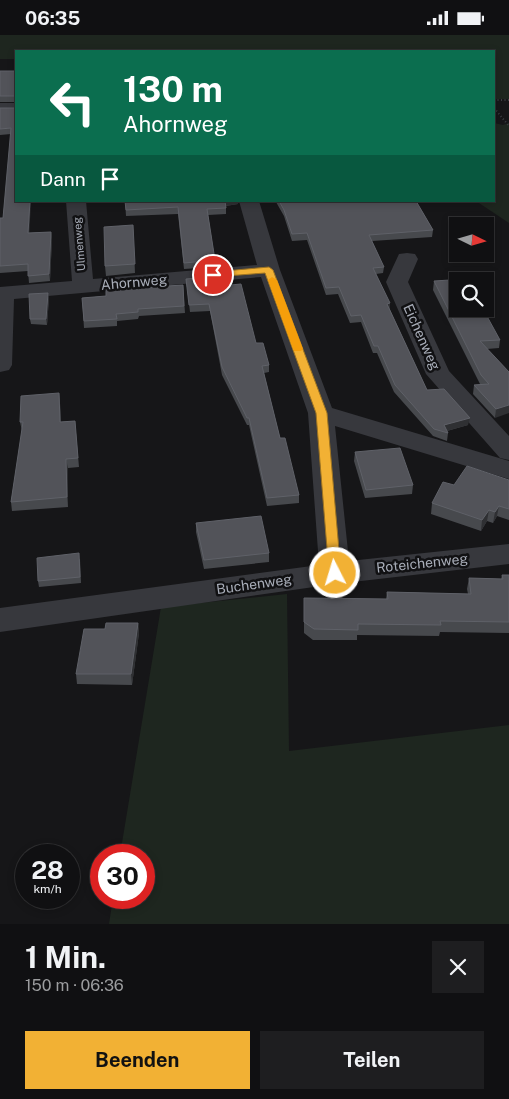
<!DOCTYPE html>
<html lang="de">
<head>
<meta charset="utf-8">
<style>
	body { margin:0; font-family:"Public Sans",sans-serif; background:#1e1e20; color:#f1f3f6; height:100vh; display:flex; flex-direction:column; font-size:19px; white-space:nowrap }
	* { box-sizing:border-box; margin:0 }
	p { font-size:16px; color:#9c9d9f }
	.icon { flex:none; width:28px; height:28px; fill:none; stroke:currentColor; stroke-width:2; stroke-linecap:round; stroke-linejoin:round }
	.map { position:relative; height:889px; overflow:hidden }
	.side { display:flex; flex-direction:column; background:#101012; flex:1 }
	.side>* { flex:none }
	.hud { position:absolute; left:15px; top:15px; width:480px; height:152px; border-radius:0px; box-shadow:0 2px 8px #0003,0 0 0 1px #303032; background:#0b6e4f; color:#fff; overflow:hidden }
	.needle { width:32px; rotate:95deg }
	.tools { position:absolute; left:449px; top:182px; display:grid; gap:10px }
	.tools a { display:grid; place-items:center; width:45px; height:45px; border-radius:0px; background:#101012; box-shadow:0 2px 8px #0003,0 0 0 1px #303032; font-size:25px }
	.speed { position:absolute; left:15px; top:809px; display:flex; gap:10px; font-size:25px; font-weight:700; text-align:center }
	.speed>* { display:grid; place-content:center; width:65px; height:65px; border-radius:50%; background:#101012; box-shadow:0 2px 8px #0003,0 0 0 1px #303032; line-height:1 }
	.speed small { font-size:12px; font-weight:400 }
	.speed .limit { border:8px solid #d22; background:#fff; color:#111 }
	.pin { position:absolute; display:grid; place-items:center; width:42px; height:42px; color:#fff; margin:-21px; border:2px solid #fff; border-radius:50%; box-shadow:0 1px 5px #0007 }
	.me { position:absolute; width:55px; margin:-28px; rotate:355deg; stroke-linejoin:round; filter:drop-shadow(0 0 4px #0008) }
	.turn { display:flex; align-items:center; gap:18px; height:105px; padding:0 25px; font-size:22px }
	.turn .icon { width:65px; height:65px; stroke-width:2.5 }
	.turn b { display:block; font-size:35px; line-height:42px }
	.then { display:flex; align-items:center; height:48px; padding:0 25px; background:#0003; gap:10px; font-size:19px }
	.round { display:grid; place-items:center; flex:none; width:52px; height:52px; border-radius:0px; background:#1e1e20 }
	.headline { display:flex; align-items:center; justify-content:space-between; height:85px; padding:0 25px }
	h1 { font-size:30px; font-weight:700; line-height:38px }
	.primary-button { display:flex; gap:10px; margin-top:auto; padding:10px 25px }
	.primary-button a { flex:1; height:58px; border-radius:0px; background:#f2b134; color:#111; font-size:20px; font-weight:700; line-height:58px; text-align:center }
	.primary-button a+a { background:#1e1e20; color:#f1f3f6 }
	.status { display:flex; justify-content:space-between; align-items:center; height:35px; padding:0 25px; background:#101012; direction:ltr }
	.status svg { height:14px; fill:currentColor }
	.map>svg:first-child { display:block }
</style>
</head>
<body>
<div class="status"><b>06:35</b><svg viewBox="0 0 49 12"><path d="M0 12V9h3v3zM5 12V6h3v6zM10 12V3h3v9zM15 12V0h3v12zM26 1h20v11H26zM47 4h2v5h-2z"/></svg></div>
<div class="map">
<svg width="509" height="889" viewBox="0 0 509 889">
	<rect width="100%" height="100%" fill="#161618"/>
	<g fill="#1e261f">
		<path d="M0 0H509V64H494V16H16V24H0Z"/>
		<path d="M494 88 503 90 509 88V188L476 166H494Z"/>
		<path d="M287 559 289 716 509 690V889H109L113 863 144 862V820H120L161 572Z"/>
	</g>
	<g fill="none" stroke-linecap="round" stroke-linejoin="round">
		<g stroke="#3d3f44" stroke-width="2" stroke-dasharray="1 2.5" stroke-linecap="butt">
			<path d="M494 65H509"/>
			<path d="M494 73 509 91"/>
		</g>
		<g fill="#37383d" fill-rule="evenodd">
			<rect x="0" y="68" width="16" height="10"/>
			<path d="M66 166H86L93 244 257 230 239 166H259L280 235 332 373 509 426V444L335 391 349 526 509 509V529L335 549 0 597V573L319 530 308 378 261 242 14 264 12 330 9 335 0 337V252L72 246Z"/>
			<path d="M407 218 415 219 418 224 408 247 449 336 509 401V425L500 423 426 339 386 247 399 219Z"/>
		</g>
	</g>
	<g fill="#47494d">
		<path d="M0 35V36H16V67H0Z"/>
		<path d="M0 73H16L29 198 51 197 52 204 50 246 29 248 28 236 0 238V183H3L11 99 0 100Z"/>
		<path d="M125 166 238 169 226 171V179L208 180 215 225V232L184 234 178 179 126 181Z"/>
		<path d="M267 166H416L433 195 432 202 372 206 384 232 383 238 376 239 390 275 427 355 468 390 447 396 448 398 447 406 433 401 394 357 377 318H373L361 287 350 288 338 259 326 260 307 205 292 206 284 181 276 167H267Z"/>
		<path d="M133 190 135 238 106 241 105 231Z"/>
		<path d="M186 244 219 251 269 330V337L264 338 280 403 299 460V468L267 471 249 390H247L222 340 210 276 190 277Z"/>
		<path d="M434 246 500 305 499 313 487 314 509 337 495 383 473 359 474 350 480 349 433 255Z"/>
		<path d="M183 250 185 278 139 281 138 284 117 286V291L84 293 82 263 106 261 136 253Z"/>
		<path d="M49 263 47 290 31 289 30 284Z"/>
		<path d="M59 358 60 368 61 387 75 386 79 432 68 433V472L12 476 11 467 22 396 20 387Z"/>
		<path d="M355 417 413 450 412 459 365 463 354 426Z"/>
		<path d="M509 445V485L497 481 493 488 487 486 481 496 431 479 432 468 454 450Z"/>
		<path d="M196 488 269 518V527L204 534 196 497Z"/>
		<path d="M80 524 81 548 39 552 38 546Z"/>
		<path d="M502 540H509V598L440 597 439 601 357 600V605H313L304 598V563L386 564 387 557 468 559 467 554 469 543 501 544Z"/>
		<path d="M138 588 139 598 132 650 77 649 76 639 105 594Z"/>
	</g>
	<g fill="#2f3033">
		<path d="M30 166H31L29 205 28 198Z"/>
		<path d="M225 166H238V169L225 171Z"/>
		<path d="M51 197 52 204 50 246 49 239Z"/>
		<path d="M48 258 49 263 47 290 46 284Z"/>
		<path d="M390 268V275L387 269Z"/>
		<path d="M59 358 60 368 61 396 60 387Z"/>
		<path d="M509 370V378L495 383 496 374Z"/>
		<path d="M470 383 468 390 443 397 444 390Z"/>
		<path d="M66 424 68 433V472L67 462Z"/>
		<path d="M499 471 497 481 493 488 495 477Z"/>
		<path d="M489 475 487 486 481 496 482 485Z"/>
		<path d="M138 588 139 598 132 650 131 639Z"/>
	</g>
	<g fill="#525359" stroke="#5f6168">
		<rect x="0" y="36" width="16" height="25"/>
		<path d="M0 73H16V166H30L28 198 51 197 49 239 28 241V229L0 231V183H3L11 93 0 94Z"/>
		<path d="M125 166H225L226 173 207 174 215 225 184 228 178 172 126 175Z"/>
		<path d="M279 166H416L433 195 369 200 384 232 373 233 390 268 387 269 427 355 444 354 470 383 444 390 448 398 434 394 395 350 378 311H374L361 280 351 281 339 252 326 253 307 198 292 199 284 175Z"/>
		<path d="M133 190 135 229 105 231 104 192Z"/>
		<path d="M218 241 219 251 241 249 256 308H263L269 330 262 331 280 403H285L299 460 267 463 249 383H247L222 332 209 269 189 270 186 244Z"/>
		<path d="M466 244 468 246H458V274H483L500 305 480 306 509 337V370L496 374 474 350 489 349 481 340 434 246Z"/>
		<path d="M136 248V253L183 250 184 271 138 274V277L116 279 117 284 84 286 82 263 106 261V251Z"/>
		<path d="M48 258 46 284H30L29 259Z"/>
		<path d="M59 358 60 387 75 386 78 423 66 424 67 462 11 467 23 387H20L21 361Z"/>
		<path d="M400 413 413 450 366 455 355 417Z"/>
		<path d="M467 431 509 445V474L499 471 495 477 489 475 482 485 432 468 443 447 454 450Z"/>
		<path d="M261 481 269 518 204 525 196 488Z"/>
		<path d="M79 518 80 542 38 546 37 523Z"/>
		<path d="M502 540H509V587L440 586 441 590 358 589V595L314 594 304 587V563L388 564 387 557 471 559 469 543 503 544Z"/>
		<path d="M106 588H138L131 639H76L84 594H105Z"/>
	</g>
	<path fill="#f2b134" stroke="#9d7322" d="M269 232 273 235 327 378 341 538 335 543 329 538 316 378 265 238 213 242 208 240 213 237Z"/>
	<path fill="#f59e0b" d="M272 242 277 245 303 314 301 316H294L293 314 268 245Z"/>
	<g text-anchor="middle" stroke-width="5" stroke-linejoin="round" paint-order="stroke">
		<g font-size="11" fill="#a8adb8" stroke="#111113">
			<text transform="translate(79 209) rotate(-95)" y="4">Ulmenweg</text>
		</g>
		<g font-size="14" fill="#a8adb8" stroke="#111113">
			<text transform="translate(134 247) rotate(-5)" y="5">Ahornweg</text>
			<text transform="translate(422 302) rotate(66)" y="5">Eichenweg</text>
			<text transform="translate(422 528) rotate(-6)" y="5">Roteichenweg</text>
			<text transform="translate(254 549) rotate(-8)" y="5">Buchenweg</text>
		</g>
	</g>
</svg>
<div class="tools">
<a><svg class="needle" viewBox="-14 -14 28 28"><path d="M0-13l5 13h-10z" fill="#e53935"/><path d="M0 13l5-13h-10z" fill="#9c9d9f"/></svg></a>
<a><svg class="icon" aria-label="search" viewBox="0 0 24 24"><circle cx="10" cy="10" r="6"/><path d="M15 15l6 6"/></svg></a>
</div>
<div class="speed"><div>28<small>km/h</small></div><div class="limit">30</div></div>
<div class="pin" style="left:213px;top:240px;background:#d93025"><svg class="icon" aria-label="arrive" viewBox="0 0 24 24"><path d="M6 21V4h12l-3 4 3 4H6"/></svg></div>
<svg class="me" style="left:335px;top:538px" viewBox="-20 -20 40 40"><circle r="17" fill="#f2b134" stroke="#fff" stroke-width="3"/><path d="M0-11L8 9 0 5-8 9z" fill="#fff"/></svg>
<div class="hud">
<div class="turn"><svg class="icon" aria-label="left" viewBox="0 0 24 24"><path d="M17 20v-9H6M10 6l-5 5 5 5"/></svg><div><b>130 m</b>Ahornweg</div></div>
<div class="then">Dann<svg class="icon" aria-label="arrive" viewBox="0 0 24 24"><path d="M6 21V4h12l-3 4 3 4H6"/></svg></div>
</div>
</div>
<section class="side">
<div class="headline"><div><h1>1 Min.</h1><p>150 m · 06:36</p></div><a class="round"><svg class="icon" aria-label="close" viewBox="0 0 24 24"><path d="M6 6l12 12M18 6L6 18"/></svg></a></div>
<div class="primary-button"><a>Beenden</a><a>Teilen</a></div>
</section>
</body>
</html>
